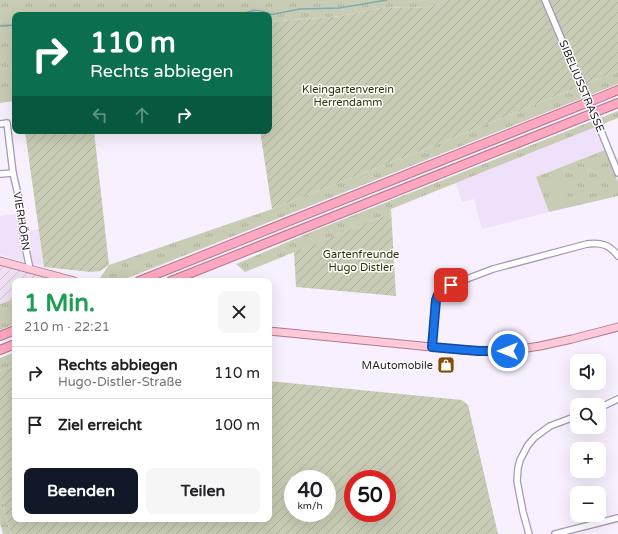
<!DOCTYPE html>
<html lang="de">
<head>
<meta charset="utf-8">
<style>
	body { margin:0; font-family:"Varela Round",sans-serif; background:#f6f6f6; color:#202124; height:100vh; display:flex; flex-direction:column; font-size:15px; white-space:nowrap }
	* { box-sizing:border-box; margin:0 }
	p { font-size:13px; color:#757577 }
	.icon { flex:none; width:22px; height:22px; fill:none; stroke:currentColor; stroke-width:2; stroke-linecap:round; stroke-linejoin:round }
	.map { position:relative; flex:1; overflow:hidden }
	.side { position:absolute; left:12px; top:278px; width:260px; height:244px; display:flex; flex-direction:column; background:#fff; border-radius:8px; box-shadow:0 4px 16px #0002 }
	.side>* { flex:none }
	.hud { position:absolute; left:12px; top:12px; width:260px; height:122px; border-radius:8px; box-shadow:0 4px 16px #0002; background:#0b6e4f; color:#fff; overflow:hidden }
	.buttons { position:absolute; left:570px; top:354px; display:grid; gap:8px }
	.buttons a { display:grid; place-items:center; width:36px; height:36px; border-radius:8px; background:#fff; box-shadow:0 4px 16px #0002; font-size:20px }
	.speed { position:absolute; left:284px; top:470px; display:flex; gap:8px; font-size:20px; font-weight:700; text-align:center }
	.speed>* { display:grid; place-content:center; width:52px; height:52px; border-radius:50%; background:#fff; box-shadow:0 4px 16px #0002; line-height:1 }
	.speed small { font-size:10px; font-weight:400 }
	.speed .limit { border:6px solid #d22; background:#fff; color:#111 }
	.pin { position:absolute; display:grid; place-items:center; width:34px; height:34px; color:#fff; margin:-17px; border-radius:8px; box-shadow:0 2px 6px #0006 }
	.me { position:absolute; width:44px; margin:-22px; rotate:270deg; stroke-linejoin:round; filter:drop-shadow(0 0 3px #0008) }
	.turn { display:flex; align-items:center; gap:14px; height:84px; padding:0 12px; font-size:18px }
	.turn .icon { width:52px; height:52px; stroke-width:2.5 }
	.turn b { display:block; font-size:28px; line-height:34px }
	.lanes { display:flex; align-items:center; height:38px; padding:0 12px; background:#0003; justify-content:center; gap:20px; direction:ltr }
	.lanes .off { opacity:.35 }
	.round { display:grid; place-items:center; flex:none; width:42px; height:42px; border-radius:8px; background:#f6f6f6 }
	.headline { display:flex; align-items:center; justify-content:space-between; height:68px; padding:0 12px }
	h1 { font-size:24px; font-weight:800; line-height:30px; color:#1e9e55 }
	.primary-button { display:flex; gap:8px; margin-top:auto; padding:8px 12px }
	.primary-button a { flex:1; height:46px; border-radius:8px; background:#111827; color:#fff; font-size:16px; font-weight:800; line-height:46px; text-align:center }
	.primary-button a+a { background:#f6f6f6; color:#202124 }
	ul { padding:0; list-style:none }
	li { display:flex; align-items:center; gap:12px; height:52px; padding:0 12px; border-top:1px solid #e0e0e0 }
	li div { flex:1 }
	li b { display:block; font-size:15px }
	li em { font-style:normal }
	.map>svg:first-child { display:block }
</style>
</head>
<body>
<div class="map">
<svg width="618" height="534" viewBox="0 0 618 534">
	<defs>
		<pattern id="industrial-furrows" width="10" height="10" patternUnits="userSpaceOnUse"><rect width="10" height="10" fill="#efe0f2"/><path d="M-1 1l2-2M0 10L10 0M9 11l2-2" fill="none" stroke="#cdc0d0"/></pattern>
		<pattern id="grass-tufts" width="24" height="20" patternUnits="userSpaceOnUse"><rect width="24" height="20" fill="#c8ccb4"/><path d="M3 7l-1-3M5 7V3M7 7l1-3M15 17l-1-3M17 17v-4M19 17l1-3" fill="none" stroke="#acaf9b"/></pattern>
		<pattern id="garden-furrows" width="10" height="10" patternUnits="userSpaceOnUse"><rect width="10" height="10" fill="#c8ccb4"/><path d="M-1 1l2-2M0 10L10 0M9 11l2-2" fill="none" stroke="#acaf9b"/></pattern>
	</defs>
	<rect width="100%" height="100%" fill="#f8f0fe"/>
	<g fill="#eee1f9">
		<path d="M596 127 605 150 536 177 549 212 482 229 474 199 462 202 456 183Z"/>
		<path d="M23 213 26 231 39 229 44 267 0 255V216Z"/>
	</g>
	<path fill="url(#industrial-furrows)" d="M0 265 33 274 54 281H15V299L0 304Z"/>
	<g fill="url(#grass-tufts)">
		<path d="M0 0H448L429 7 406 8 386 7 341 16 269 22V15H15V101L0 103Z"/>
		<path d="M618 71V84L120 281H98L109 265 272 209 428 148Z"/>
		<path d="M618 111V118L391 209 389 214 245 272 236 264 311 232Z"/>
		<path d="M605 150 618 182V196L549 212 536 177Z"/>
		<path d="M15 299V324L0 330V304Z"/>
		<path d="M15 352V365L0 371V358Z"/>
		<path d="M0 492 7 522 11 534H3L0 524Z"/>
	</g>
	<g fill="url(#garden-furrows)" fill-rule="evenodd">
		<path d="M448 0H618V71L428 148 272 209 260 131H269V22L341 16 386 7 406 8 429 7Z"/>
		<path d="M25 131H94L109 265 100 271 91 272 44 267Z"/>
		<path d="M391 209 396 296 296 287 294 252 389 214Z"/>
		<path d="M15 365V519H269V381L462 400 468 405 498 534H11L7 522 0 492V371ZM293 479H327V513H293ZM353 479H387V513H353Z"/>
	</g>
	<path fill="#c8ccb4" d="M559 174 570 204 555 209 544 180Z"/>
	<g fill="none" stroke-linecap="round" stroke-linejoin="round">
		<g stroke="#7dabb3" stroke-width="1.5">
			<path d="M243 15C252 8 261 10 271 14"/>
			<path d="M269 15 300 9 339 8 387 0"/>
			<path d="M0 26 15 25"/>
		</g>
		<g stroke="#a897b6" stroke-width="8">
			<g id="minor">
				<path d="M545 0 569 57 582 82 601 131 618 173"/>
				<path d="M0 124 7 123 13 173 20 203 23 236 30 269"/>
				<path d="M0 174 13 173"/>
				<path d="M432 347 435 300C438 292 442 290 448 286L493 269 587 244C601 242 610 245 618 256"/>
				<path d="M599 408 618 399"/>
				<path d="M529 534 523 512 517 481 518 468 520 460 528 445 535 437 550 426 577 416"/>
				<path d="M555 534 618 518"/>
			</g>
		</g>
		<g stroke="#b3788e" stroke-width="9">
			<g id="major">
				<path d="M0 261 74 281"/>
				<path d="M269 331 462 350 508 351 540 346 572 339 618 327"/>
			</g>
		</g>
		<g stroke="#b3788e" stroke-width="10">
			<g id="highway">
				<path d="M594 100 618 90"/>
				<path d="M598 111 618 103"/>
				<path d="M139 281 586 103"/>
				<path d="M171 281 591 114"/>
				<path d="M0 336 15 330"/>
				<path d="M0 350 15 344"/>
			</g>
		</g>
		<use href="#minor" stroke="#fff" stroke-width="5.5"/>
		<use href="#major" stroke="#fecada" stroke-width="7"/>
		<use href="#highway" stroke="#fea7c1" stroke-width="8"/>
		<g stroke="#b3788e" stroke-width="10" stroke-linecap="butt">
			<g id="highway-bridge">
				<path d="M586 103 594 100"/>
				<path d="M591 114 598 111"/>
			</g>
		</g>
		<use href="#highway-bridge" stroke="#fea7c1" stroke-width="8"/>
	</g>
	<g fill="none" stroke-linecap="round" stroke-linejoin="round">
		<g stroke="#114b97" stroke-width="10">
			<path id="route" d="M451 285C443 288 438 292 436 300L432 347 478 351H508"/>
		</g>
		<use href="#route" stroke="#1a73e8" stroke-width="7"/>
	</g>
	<defs>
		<g id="shop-square" transform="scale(0.9)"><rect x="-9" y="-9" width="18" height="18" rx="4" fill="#864b05" stroke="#fff"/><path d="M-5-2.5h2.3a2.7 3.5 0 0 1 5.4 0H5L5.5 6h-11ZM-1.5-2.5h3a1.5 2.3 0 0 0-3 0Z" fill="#fff"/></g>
	</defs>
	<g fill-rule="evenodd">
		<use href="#shop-square" x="446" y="365"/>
	</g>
	<g text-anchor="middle" stroke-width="3" stroke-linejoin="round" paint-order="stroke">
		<g font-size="11" fill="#29222e" stroke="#fff">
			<text transform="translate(582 86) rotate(67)" y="4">SIBELIUSSTRASSE</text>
			<text transform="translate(22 221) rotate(81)" y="4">VIERHÖRN</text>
		</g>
		<g font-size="11" fill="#2f3406" stroke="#fff">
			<text x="348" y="93">Kleingartenverein<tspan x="348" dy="13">Herrendamm</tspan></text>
			<text x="361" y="258">Gartenfreunde<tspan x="361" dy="13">Hugo Distler</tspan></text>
		</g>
		<g font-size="11" fill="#29222e" stroke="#fff" text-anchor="end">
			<text x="433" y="369">MAutomobile</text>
		</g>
	</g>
</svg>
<div class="buttons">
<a><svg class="icon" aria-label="sound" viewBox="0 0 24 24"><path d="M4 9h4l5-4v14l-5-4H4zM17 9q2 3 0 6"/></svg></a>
<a><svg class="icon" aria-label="search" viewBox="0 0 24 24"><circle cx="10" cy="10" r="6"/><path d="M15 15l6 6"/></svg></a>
<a>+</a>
<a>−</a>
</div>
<div class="speed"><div>40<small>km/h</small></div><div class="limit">50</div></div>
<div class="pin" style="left:451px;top:285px;background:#d93025"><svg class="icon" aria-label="arrive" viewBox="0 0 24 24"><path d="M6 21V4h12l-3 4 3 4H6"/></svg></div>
<svg class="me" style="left:508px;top:351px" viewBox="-20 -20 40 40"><circle r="17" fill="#1a73e8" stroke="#fff" stroke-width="3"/><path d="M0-11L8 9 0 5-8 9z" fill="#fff"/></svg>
<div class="hud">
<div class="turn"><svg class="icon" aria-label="right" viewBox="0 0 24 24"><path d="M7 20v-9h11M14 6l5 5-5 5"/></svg><div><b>110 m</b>Rechts abbiegen</div></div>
<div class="lanes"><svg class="icon off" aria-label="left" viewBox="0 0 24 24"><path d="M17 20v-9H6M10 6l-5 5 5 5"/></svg><svg class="icon off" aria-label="ahead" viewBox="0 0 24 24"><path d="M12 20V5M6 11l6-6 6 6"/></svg><svg class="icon" aria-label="right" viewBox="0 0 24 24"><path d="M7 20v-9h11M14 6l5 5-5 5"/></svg></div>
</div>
<section class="side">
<div class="headline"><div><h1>1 Min.</h1><p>210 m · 22:21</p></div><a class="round"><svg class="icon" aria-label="close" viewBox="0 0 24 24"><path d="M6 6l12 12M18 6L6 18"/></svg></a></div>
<ul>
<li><svg class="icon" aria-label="right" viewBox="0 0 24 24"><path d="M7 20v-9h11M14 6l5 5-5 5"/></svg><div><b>Rechts abbiegen</b><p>Hugo-Distler-Straße</p></div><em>110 m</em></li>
<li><svg class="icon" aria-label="arrive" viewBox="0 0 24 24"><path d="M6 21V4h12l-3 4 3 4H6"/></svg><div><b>Ziel erreicht</b></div><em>100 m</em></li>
</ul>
<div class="primary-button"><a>Beenden</a><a>Teilen</a></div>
</section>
</div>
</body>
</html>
